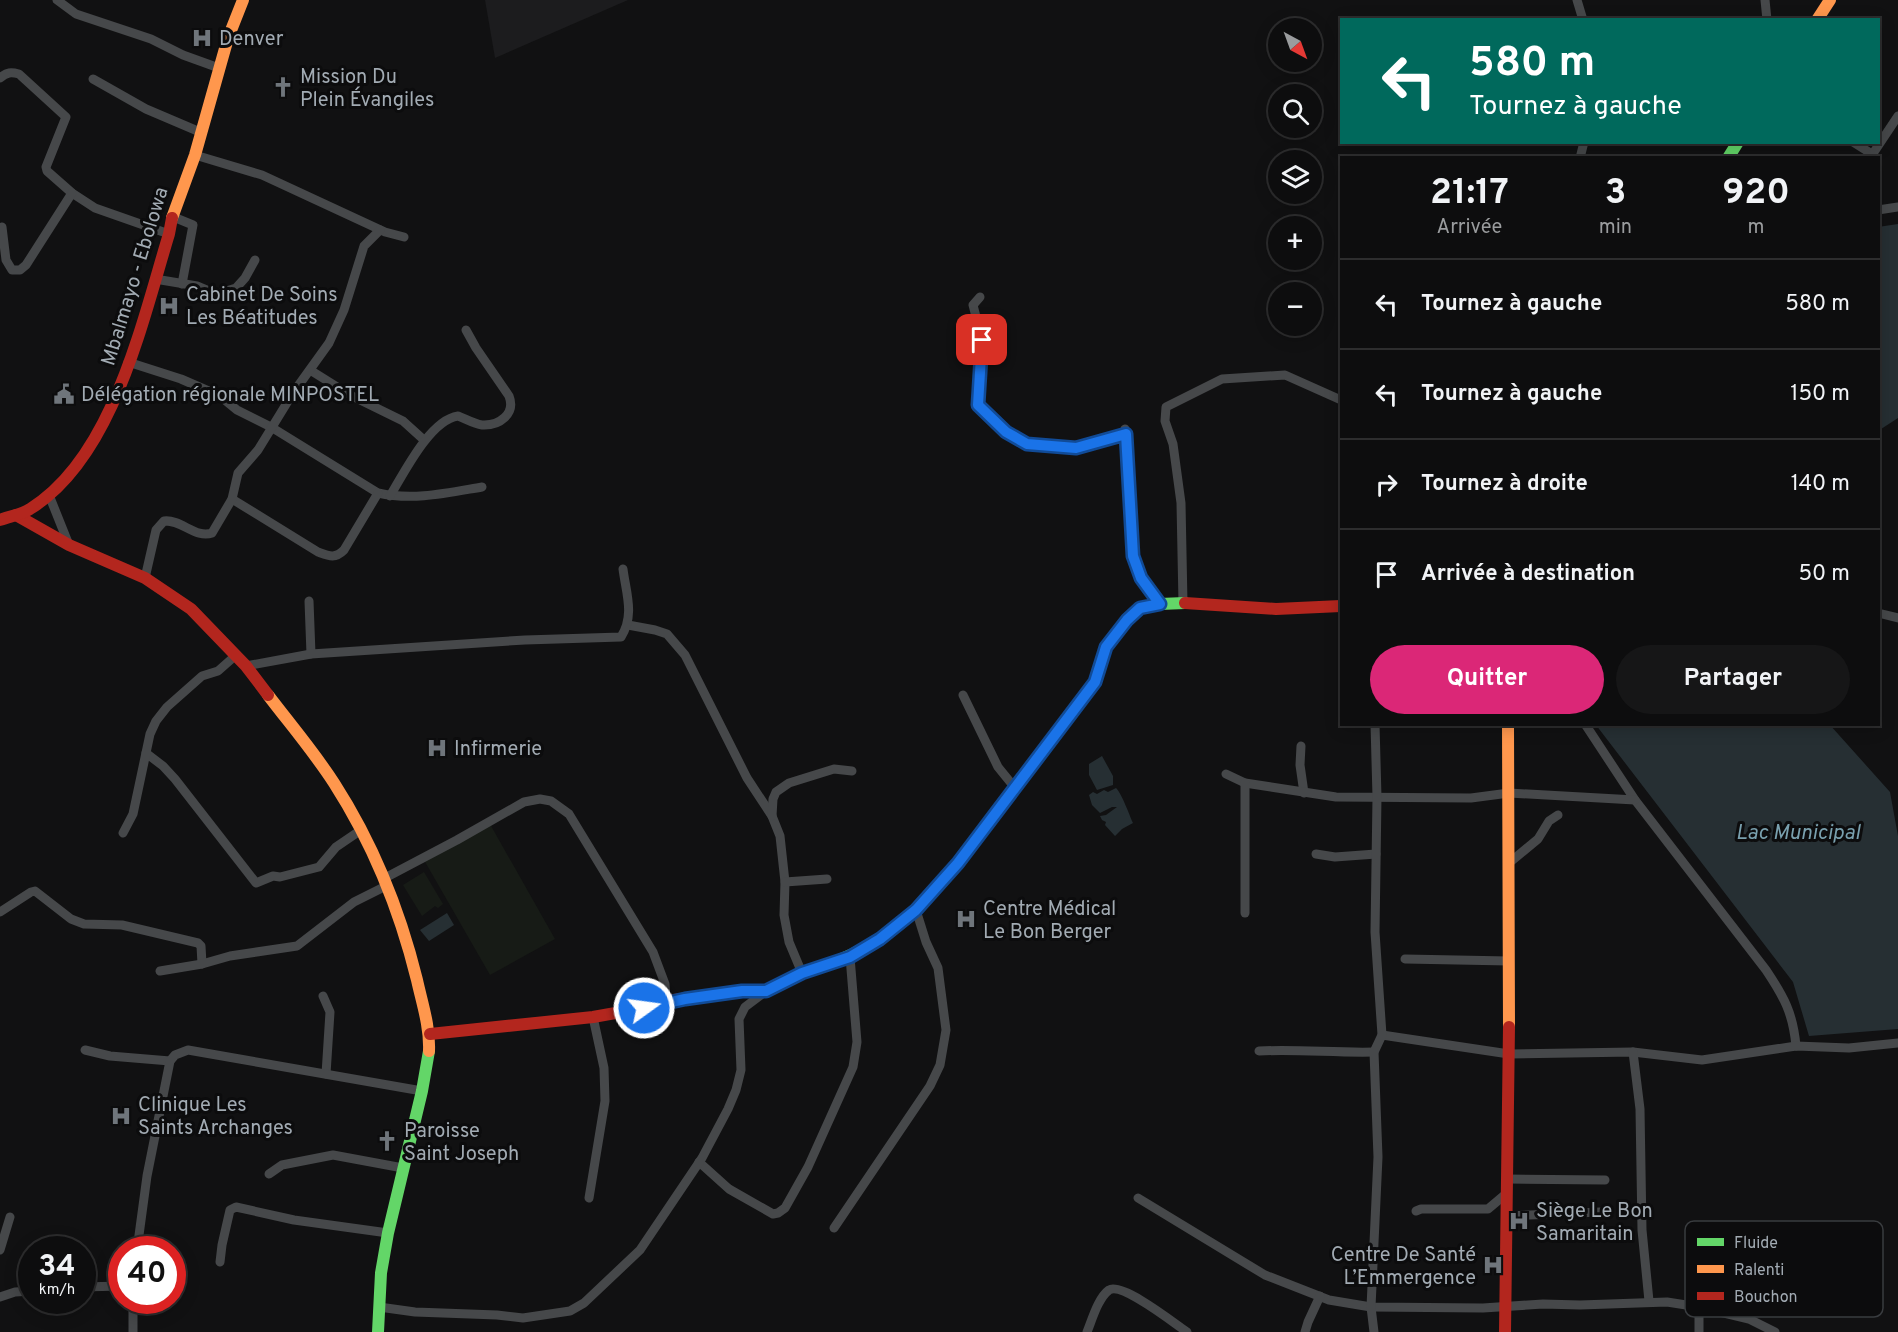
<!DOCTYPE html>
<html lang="fr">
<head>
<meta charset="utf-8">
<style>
	body { margin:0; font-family:Overpass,sans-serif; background:#161617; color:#f1f3f6; height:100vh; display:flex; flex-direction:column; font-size:22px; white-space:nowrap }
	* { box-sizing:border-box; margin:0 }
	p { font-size:20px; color:#9a9c9e }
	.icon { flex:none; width:33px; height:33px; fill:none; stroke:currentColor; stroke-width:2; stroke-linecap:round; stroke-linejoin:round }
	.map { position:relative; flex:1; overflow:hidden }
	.panel { position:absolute; left:1340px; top:156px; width:540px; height:570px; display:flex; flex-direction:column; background:#0d0d0e; border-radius:0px; box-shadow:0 3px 15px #0003,0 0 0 2px #2d2d2e }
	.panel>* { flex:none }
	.top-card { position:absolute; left:1340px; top:18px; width:540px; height:126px; border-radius:0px; box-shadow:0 3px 15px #0003,0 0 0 2px #2d2d2e; background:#00695c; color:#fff; overflow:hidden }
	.needle { width:39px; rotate:139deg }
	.controls { position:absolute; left:1268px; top:18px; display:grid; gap:12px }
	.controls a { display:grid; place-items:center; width:54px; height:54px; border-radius:50%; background:#0d0d0e; box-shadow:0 3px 15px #0003,0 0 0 2px #2d2d2e; font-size:30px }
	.speed { position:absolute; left:18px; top:1236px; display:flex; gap:12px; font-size:30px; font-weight:700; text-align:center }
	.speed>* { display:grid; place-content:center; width:78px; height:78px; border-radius:50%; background:#0d0d0e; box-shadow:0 3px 15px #0003,0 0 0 2px #2d2d2e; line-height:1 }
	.speed small { font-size:15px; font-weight:400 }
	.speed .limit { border:9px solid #d22; background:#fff; color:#111 }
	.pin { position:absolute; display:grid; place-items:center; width:51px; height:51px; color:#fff; margin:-26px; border-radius:12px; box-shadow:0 3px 9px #0006 }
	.me { position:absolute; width:66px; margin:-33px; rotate:76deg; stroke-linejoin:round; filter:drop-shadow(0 0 4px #0008) }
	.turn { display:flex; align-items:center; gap:21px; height:126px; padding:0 30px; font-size:27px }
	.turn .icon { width:78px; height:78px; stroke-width:2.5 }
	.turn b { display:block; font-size:42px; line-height:51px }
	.eta { display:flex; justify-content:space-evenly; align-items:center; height:102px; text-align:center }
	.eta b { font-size:36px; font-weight:700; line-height:42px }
	.cta { display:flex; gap:12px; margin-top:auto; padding:12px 30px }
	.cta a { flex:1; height:69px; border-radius:36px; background:#db2777; color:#fff; font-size:24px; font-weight:700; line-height:69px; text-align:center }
	.cta a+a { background:#161617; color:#f1f3f6 }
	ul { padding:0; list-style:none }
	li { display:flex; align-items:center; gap:18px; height:90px; padding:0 30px; border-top:2px solid #2d2d2e }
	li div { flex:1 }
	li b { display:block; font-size:22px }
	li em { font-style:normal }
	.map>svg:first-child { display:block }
</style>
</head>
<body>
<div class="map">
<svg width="1898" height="1332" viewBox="0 0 1898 1332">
	<rect width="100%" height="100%" fill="#111112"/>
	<path fill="#1c1c1e" d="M485 0H628L495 58Z"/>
	<g fill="#171b16">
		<path d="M490 824 555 939 490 975 424 860Z"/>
		<path d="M424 872 443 904 438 908 435 906 422 916 403 885Z"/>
	</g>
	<g fill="#262f33">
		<path d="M1898 224V418L1878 431V227Z"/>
		<path d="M1596 725H1830L1890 792 1898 836V1029L1809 1036 1793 982Z"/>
		<path d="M1102 756 1113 776V785L1097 790 1089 775V764Z"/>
		<path d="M1116 788C1122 794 1129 814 1133 823L1122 829 1115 836 1105 825 1106 822 1102 820 1100 816 1106 815 1117 807H1112L1100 813 1092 805 1089 795 1093 792 1097 794 1104 790 1108 792Z"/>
		<path d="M447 913 454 925 429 941 420 930Z"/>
	</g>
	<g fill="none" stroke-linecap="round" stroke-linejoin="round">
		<g stroke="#46484a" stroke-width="9">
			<path d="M57 0 76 14 151 39 183 55 219 68"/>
			<path d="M1577 0 1583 20"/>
			<path d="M1765 0 1767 20"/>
			<path d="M0 78C7 72 11 72 19 74L66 117 46 167 47 171 72 193 95 208 169 234"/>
			<path d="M93 79 146 109 200 132"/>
			<path d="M1853 142 1872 154"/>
			<path d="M195 155 262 175 385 232 404 237"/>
			<path d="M1580 158 1584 142"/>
			<path d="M1870 158 1898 116"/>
			<path d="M1878 210 1898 207"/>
			<path d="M171 216 193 225 182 284"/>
			<path d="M2 227 6 260 12 270H20L26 265 72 193"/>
			<path d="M155 279 197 286 216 294 236 288 245 278 255 260"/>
			<path d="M980 297 973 305 982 340 978 405 1006 432 1027 444 1076 448 1126 434"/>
			<path d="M128 362 181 379 220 396 237 410 271 427 378 493C413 501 447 493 482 487"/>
			<path d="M310 370 350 395 403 421 424 440"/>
			<path d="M1125 429 1133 556 1141 578 1160 604"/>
			<path d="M49 495 69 545"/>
			<path d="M390 496C404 473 430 420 458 416 466 419 474 424 482 425 499 426 516 414 509 396L476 348 466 330"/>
			<path d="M232 499 318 552C329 556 335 559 344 550L378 493"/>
			<path d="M145 578 156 530 164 521C181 519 196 539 212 533L232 499 238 473 258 450 293 393 329 343 344 310 364 246 380 230"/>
			<path d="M309 601 311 654"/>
			<path d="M1183 603 1181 503 1173 444 1165 421 1166 407 1222 379 1285 375 1341 400"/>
			<path d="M1878 613 1898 618"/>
			<path d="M628 625 655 630 667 634 685 655 747 778 772 816 780 836 785 882 784 915 789 942 802 973"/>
			<path d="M246 666 311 654 525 640 621 637C635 615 626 593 623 569"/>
			<path d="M963 695 998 767 1015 788"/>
			<path d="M1585 724 1635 800 1766 970C1784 997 1793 1013 1796 1046"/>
			<path d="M1301 746 1300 765 1304 793"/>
			<path d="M146 753 163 766 175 779 256 883 273 876 280 877 319 867 336 847 361 830"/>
			<path d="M1226 774 1245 783 1336 797 1471 798 1509 793 1635 800"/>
			<path d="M1245 783V913"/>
			<path d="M772 816 773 799 776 792 789 783 834 769 852 771"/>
			<path d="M123 833 133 814 150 734 156 721 167 707 202 676 218 671 235 656"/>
			<path d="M1316 854 1335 857 1376 854"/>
			<path d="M1509 863 1538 839 1549 821 1558 815"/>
			<path d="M383 879 457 840 524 802 540 799 551 801 569 814 653 952 665 984 666 1001"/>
			<path d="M785 882 827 879"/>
			<path d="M0 912 31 892 35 891 71 919 84 924 122 925 198 943 201 946 202 964"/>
			<path d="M1405 959 1509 961"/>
			<path d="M160 971 202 964 230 956 297 946 354 902 386 886"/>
			<path d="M323 996 330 1012 326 1074"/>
			<path d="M1382 1035 1509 1054 1633 1052 1702 1060 1796 1046 1849 1048 1898 1043"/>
			<path d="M85 1050 110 1056 170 1061"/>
			<path d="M1259 1051C1298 1049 1335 1053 1374 1052"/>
			<path d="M1633 1052 1640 1109 1642 1230 1649 1301"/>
			<path d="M699 1162 729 1189 773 1214 778 1213 785 1208 808 1167 853 1067 857 1042 850 957"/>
			<path d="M269 1174 282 1165 333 1155 403 1168"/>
			<path d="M1507 1179 1605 1180"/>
			<path d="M589 1198 605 1101 604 1068 593 1017"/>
			<path d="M1138 1198 1265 1275 1329 1300 1371 1307 1483 1308 1543 1304 1580 1305 1667 1302 1699 1307 1749 1319 1775 1332"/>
			<path d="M1416 1211 1421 1209H1488L1507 1193"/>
			<path d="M1506 1216 1600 1212"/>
			<path d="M834 1228 930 1086 940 1065 946 1030 938 968 926 942 916 910"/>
			<path d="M0 1250 10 1217"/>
			<path d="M137 1250 147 1176 170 1061 175 1055 188 1050 422 1091"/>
			<path d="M220 1262 222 1245 230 1210 236 1207 294 1220 388 1233"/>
			<path d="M82 1287 122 1286"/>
			<path d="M0 1297 15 1292 32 1291"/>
			<path d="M133 1300V1332"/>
			<path d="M379 1307 415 1312 497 1315 523 1318 570 1311 584 1303 640 1250 702 1158 728 1109 736 1090 741 1070 739 1019 745 1007 766 991"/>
			<path d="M1087 1332C1092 1320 1098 1298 1109 1290 1122 1282 1174 1323 1187 1332"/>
			<path d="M1305 1332 1308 1322 1320 1296"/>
			<path d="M1374 1332 1371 1307 1378 1157 1374 1052 1382 1035 1375 932 1377 797 1375 724"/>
			<path d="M1699 1332V1307"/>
		</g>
		<g stroke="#63d668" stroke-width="12">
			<path d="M1728 158 1738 142"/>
			<path d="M828 964C907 938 956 866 1004 803 1034 762 1065 722 1095 682L1106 647 1127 620 1140 608 1160 604 1185 603"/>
			<path d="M378 1332 381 1273 388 1233 422 1091 429 1051"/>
		</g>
		<g stroke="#ff974d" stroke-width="12">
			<path d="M1817 20 1830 0"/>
			<path d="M172 218 195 155 228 38 243 0"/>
			<path d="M268 695C290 724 314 752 334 783 372 842 400 911 417 980 422 1003 430 1026 429 1051"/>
			<path d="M1508 724 1509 1027"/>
		</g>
		<g stroke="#b3261e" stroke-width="12">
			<path d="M16 515 69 545 145 578 191 609 246 666 268 695"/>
			<path d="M0 520C10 516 21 515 30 509 113 458 142 322 169 234L172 218"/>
			<path d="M1185 603 1276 609 1341 606"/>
			<path d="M430 1034 593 1017 644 1008 666 1001 742 991H766L802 973 828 964"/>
			<path d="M1505 1332 1509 1027"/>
		</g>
	</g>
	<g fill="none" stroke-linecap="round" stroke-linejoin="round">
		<g stroke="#114b97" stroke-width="15">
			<path id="route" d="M644 1008 685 999 742 991H766L802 973 850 957 880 939 916 910 958 863 1095 682 1106 647 1127 620 1140 608 1160 604 1141 578 1133 556 1126 434 1076 448 1027 444 1006 432 978 405 982 340"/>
		</g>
		<use href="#route" stroke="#1a73e8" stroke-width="10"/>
	</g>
	<defs>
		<g id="hospital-bare" transform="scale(1.62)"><path d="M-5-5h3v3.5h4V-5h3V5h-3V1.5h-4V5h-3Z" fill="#6f757b" stroke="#0c0c0d" stroke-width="2.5" paint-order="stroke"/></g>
		<g id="church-bare" transform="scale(1.62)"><path d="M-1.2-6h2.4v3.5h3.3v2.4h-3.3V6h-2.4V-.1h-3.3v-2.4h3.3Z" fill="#6f757b" stroke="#0c0c0d" stroke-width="2.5" paint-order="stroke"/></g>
		<g id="civic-bare" transform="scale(1.62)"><path d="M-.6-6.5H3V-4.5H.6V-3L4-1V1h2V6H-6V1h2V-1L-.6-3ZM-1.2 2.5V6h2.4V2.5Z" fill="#6f757b" stroke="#0c0c0d" stroke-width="2.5" paint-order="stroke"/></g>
	</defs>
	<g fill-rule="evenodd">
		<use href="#hospital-bare" x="202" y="38"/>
		<use href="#church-bare" x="283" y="87"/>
		<use href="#hospital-bare" x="169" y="306"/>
		<use href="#civic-bare" x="64" y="394"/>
		<use href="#hospital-bare" x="437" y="748"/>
		<use href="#hospital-bare" x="966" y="919"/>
		<use href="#hospital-bare" x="121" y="1116"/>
		<use href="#church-bare" x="387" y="1141"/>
		<use href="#hospital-bare" x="1519" y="1221"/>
		<use href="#hospital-bare" x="1493" y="1265"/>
	</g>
	<g text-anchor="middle" stroke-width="6" stroke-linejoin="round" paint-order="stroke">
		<g font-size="20" fill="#a2abb3" stroke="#0c0c0d" text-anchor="start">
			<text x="219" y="45">Denver</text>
			<text x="300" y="83">Mission Du<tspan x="300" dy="23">Plein Évangiles</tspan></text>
			<text x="186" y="301">Cabinet De Soins<tspan x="186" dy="23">Les Béatitudes</tspan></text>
			<text x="81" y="401">Délégation régionale MINPOSTEL</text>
			<text x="454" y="755">Infirmerie</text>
			<text x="983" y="915">Centre Médical<tspan x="983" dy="23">Le Bon Berger</tspan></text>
			<text x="138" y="1111">Clinique Les<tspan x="138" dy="23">Saints Archanges</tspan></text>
			<text x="404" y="1137">Paroisse<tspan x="404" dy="23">Saint Joseph</tspan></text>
			<text x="1536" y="1217">Siège Le Bon<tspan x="1536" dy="23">Samaritain</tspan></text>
			<text x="1476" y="1261" text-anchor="end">Centre De Santé<tspan x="1476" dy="23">L’Emmergence</tspan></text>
		</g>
		<g font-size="20" fill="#a2abb3" stroke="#0c0c0d">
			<text transform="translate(134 276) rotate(-73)" y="7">Mbalmayo - Ebolowa</text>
		</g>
		<g font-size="21" font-style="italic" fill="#79a0ae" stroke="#0c0c0d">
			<text x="1798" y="839">Lac Municipal</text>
		</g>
	</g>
	<rect x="1685" y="1221" width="198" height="96" rx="9" fill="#0c0c0d" stroke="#393c3f" stroke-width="1.5"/>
	<rect x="1697" y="1238" width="27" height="8" fill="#63d668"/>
	<rect x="1697" y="1265" width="27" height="8" fill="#ff974d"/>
	<rect x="1697" y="1292" width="27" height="8" fill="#b3261e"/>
	<g font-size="16" fill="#a2abb3">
		<text x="1734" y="1248">Fluide</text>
		<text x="1734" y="1275">Ralenti</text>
		<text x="1734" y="1302">Bouchon</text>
	</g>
</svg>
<div class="controls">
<a><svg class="needle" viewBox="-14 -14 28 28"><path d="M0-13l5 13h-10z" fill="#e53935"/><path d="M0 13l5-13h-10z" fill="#9a9c9e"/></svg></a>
<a><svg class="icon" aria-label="search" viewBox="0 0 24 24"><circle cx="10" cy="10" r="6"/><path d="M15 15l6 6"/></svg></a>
<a><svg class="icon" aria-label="layers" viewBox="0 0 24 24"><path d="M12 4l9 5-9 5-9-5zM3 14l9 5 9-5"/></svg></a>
<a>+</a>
<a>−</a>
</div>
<div class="speed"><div>34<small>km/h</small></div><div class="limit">40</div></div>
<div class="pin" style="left:982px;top:340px;background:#d93025"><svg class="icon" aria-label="arrive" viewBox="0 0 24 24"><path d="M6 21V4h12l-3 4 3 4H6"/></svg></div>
<svg class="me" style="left:644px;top:1008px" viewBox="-20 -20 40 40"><circle r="17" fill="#1a73e8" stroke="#fff" stroke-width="3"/><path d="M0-11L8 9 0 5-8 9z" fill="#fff"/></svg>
<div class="top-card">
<div class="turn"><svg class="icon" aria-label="left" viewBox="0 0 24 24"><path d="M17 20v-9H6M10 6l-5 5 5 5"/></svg><div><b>580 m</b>Tournez à gauche</div></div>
</div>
<section class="panel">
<div class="eta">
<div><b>21:17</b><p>Arrivée</p></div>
<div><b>3</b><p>min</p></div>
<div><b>920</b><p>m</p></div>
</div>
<ul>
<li><svg class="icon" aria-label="left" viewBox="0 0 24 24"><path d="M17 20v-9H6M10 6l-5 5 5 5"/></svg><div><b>Tournez à gauche</b></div><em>580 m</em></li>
<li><svg class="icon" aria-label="left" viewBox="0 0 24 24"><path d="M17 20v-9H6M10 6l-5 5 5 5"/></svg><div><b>Tournez à gauche</b></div><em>150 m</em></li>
<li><svg class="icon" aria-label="right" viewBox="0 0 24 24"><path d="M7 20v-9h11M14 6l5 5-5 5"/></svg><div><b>Tournez à droite</b></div><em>140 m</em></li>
<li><svg class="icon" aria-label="arrive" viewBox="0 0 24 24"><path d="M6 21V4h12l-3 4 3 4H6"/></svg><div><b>Arrivée à destination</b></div><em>50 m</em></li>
</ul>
<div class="cta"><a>Quitter</a><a>Partager</a></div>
</section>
</div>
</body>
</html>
